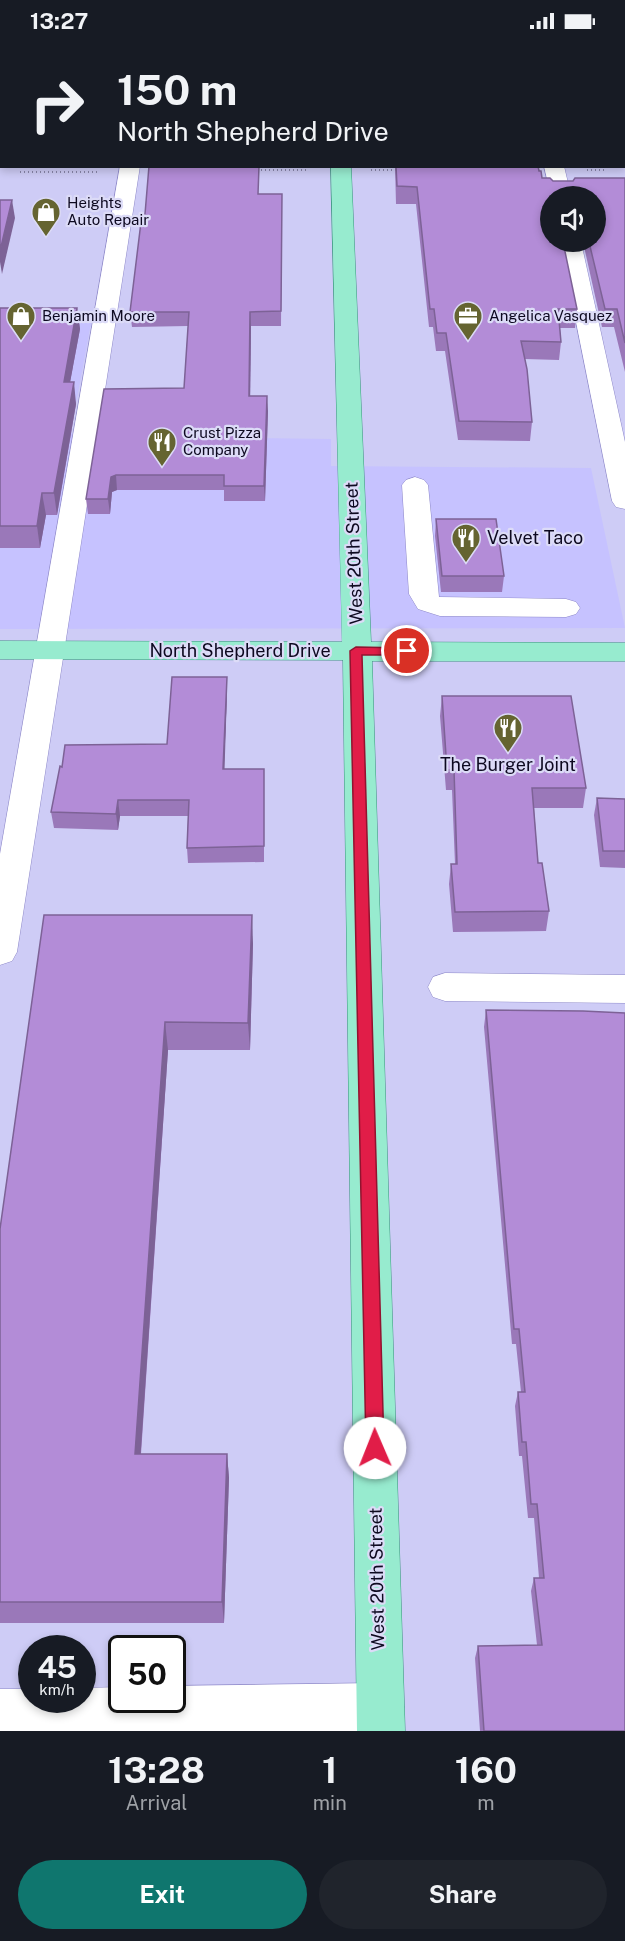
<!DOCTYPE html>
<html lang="en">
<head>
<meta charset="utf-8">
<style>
	body { margin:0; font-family:"Public Sans",sans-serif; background:#20242c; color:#f1f3f6; height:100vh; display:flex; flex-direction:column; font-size:22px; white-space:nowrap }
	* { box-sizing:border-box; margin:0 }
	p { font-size:20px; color:#9ea1a6 }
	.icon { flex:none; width:33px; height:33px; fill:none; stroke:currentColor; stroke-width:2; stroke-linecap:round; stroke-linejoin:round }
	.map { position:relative; height:1689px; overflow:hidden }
	.drawer { display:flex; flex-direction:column; background:#171b24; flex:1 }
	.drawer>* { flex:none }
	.banner { position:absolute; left:0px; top:0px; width:626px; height:126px; box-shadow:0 3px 9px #0003; background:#171b24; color:#f1f3f6; overflow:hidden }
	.tools { position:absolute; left:540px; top:144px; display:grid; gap:12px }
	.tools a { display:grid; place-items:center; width:66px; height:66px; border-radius:50%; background:#171b24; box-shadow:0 3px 9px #0003; font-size:30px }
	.speed { position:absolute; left:18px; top:1593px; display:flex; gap:12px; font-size:30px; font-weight:700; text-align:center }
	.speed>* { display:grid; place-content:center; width:78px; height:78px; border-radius:50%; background:#171b24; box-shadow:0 3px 9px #0003; line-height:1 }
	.speed small { font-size:15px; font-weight:400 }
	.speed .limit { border:3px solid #111; border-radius:9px; background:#fff; color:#111 }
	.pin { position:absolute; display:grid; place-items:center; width:51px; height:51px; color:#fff; margin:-26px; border:3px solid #fff; border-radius:50%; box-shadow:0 2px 6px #0007 }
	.me { position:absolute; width:66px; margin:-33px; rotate:359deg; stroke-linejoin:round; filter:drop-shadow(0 0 4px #0008) }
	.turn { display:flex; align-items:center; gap:21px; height:126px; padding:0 18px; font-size:27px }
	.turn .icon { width:78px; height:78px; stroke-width:2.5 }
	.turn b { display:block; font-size:42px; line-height:51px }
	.eta { display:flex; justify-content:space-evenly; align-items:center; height:102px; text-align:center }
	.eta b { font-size:36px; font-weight:700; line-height:42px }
	.action { display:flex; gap:12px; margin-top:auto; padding:12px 18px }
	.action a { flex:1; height:69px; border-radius:36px; background:#0f766e; color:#fff; font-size:24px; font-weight:700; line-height:69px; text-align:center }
	.action a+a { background:#20242c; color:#f1f3f6 }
	.status { display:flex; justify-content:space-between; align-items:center; height:42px; padding:0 30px; background:#171b24; direction:ltr }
	.status svg { height:16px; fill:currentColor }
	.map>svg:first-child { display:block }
</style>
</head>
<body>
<div class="status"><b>13:27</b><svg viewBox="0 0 49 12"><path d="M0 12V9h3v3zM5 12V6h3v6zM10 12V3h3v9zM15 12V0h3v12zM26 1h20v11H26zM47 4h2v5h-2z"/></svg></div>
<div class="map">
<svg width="625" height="1689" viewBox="0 0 625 1689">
	<rect width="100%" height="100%" fill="#ceccf6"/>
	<path fill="#c6c2ff" d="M0 280 91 281 71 389 73 394 331 397V424L591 426 625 586 0 587Z"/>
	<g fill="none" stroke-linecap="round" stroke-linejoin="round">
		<g stroke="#8d88c8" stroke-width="1">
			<g id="minor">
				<rect x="142" y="0" width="18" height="2"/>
				<path d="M120 124H140L17 910 12 919 0 923V812Z"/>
				<path d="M544 124H564L571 154H551Z"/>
				<path d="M560 200H581L625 400V467L616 465 612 459Z"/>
				<path d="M415 435 424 438 428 443 439 555 566 557 576 560 580 566 576 572 566 575 440 574 418 567 409 552 402 443 406 438Z"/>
				<path d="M445 931 625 933V961L445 959 433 955 428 945 433 935Z"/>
				<path d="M380 1641 397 1648 404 1665 397 1682 380 1689H0V1647H32V1658H82V1646L122 1645V1658H172V1644Z"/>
			</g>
		</g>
		<g stroke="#39937d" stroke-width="1">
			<g id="major">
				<rect x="331" y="0" width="18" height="2"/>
				<rect x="0" y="108" width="2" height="12"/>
				<rect x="624" y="108" width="1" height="12"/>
				<path d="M331 124H351L371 600 625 601V619H372L405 1689H357L343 618 0 617V599L342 600Z"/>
			</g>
		</g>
		<g stroke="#8986a9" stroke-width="2" stroke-dasharray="1 3" stroke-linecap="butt">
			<path d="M257 128H309"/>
			<path d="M371 128H399"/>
			<path d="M587 128H606"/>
			<path d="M20 130H99"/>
		</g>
		<use href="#minor" fill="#fff" fill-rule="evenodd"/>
		<use href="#major" fill="#97ebcf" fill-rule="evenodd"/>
	</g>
	<g fill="#9a78b9">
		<path d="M399 0H625V78H624V2H399Z"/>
		<path d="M2 44V91H0V49Z"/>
		<path d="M395 124H538L542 136 553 139H573L625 136V330L614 285H602L583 200H596V154H550L577 267 575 286H560L561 300 559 318 525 317 532 380 530 399 458 398 445 309H436L433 285H429L416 162H396Z"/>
		<path d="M259 152H282L281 284H251L250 354 268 369 265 459H224V448H117L112 450 110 472H88L86 457 184 346 188 284 132 285 130 270 145 172Z"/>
		<path d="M0 266H77L80 287 70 340 76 362 57 473H46L40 506H0Z"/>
		<path d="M436 477 504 534 502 550H441L435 494Z"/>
		<path d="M227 651 224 727H264V820L188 821 187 806 188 774H120L118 788 54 786 51 770 62 725 167 702Z"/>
		<path d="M442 654 586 746 583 766H534L538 821 549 869 546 889 453 890 449 842 451 822H455L452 748H446L440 674Z"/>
		<path d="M597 756 625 757V826L600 825 594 773Z"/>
		<path d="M44 873 253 901 250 1008H168L141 1412H227L229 1436 224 1581H0V1187Z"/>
		<path d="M486 968 625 1689H480L475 1616 478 1604 537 1603 531 1549 534 1536H539L534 1476H528L522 1414H519L515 1364 518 1350H521L516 1302H512L484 985Z"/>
	</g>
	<g fill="#7d6296">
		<path d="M12 158 15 176 2 232 0 220V209Z"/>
		<path d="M77 266 80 287 66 362 64 340Z"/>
		<path d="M250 270 251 284 250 369 249 354Z"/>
		<path d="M74 340 76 362 57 473 54 451Z"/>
		<path d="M267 354 268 369 265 459 264 444Z"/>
		<path d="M116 433 117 448 112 450 110 472 108 457 111 435Z"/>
		<path d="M42 451 46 473 40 506 37 484Z"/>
		<path d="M227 635V651L224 743 223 727Z"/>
		<path d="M118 758 120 774 118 788 116 772Z"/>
		<path d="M252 873 253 901 250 1008 248 981Z"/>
		<path d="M165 980 168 1008 139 1436 135 1412Z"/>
		<path d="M227 1412 229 1436 224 1581 222 1560Z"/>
	</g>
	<g fill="#b38cd7" stroke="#7d6296" stroke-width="1.5">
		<path d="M17 0H92V2H16Z"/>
		<rect x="227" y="0" width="62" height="2"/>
		<path d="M400 0H625V62H624V2H400Z"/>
		<path d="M2 44V76H0V49Z"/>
		<path d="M149 124H259L258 152H282L281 269 250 270 249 354H267L264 444H224V433H116L111 435 108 457H86L104 347 184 346 189 270H130L142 172H145Z"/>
		<path d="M396 124H538L539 129H541L542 136H550L553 139H573L575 136H625V301L617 267H605L589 200H596V154H550V200H563L577 267H558L561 300 521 299 527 327 532 380 459 379 446 291H437L434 267H430L417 145 397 144Z"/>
		<path d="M0 158H12L0 209Z"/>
		<path d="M0 266H77L64 340H74L54 451H42L37 484H0Z"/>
		<path d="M436 477H496L504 534H442Z"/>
		<path d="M172 635H227L223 727H264V804L187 806 189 758H118L116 772 51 770 60 724 62 725 65 703 167 702Z"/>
		<path d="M442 654H571L586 746H532L538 821H542L549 869 455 870 451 822H457L454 728H447Z"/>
		<path d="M597 756 625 757V809H603Z"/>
		<path d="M44 873H252L248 981 165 980 135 1412H227L222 1560H0V1187Z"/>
		<path d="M486 968 583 969 625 971V1689H484L478 1604 542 1603 534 1536H544L537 1462H531L526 1400H522L518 1350H525L519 1287H514Z"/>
	</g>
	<path fill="#e11d48" stroke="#92132f" stroke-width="1.5" d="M356 605 407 606 413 609 407 613H362L384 1406 381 1412 375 1414 368 1412 366 1406 350 609Z"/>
	<defs>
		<g id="shop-pin" transform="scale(1.5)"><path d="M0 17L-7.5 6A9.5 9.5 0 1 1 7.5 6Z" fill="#656431" stroke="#dcdbf7"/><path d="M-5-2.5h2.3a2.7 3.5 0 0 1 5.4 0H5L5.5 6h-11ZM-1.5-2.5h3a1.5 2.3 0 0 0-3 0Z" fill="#fff"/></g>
		<g id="office-pin" transform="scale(1.5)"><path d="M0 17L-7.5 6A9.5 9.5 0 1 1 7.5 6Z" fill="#656431" stroke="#dcdbf7"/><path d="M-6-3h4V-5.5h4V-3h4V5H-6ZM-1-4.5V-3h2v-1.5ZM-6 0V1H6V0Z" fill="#fff"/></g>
		<g id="restaurant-pin" transform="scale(1.5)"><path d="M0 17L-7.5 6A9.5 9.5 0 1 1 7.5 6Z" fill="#656431" stroke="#dcdbf7"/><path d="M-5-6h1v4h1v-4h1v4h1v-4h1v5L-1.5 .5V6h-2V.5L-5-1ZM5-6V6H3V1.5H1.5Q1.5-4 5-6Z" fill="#fff"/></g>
	</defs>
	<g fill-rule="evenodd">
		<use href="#shop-pin" x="46" y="170"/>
		<use href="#shop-pin" x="21" y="274"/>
		<use href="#office-pin" x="468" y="274"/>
		<use href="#restaurant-pin" x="162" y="400"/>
		<use href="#restaurant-pin" x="466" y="496"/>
		<use href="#restaurant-pin" x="508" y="686"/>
	</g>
	<g text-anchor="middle" stroke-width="4.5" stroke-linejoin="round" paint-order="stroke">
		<g font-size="15" fill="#0d0920" stroke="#dcdbf7" text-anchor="start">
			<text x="67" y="166">Heights<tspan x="67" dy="17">Auto Repair</tspan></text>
			<text x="42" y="279">Benjamin Moore</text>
			<text x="489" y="279">Angelica Vasquez</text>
			<text x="183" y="396">Crust Pizza<tspan x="183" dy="17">Company</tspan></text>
		</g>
		<g font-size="18" fill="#0d0920" stroke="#dcdbf7" text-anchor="start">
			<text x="487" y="502">Velvet Taco</text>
			<text x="508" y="729" text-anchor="middle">The Burger Joint</text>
		</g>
		<g font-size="18" fill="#0d0920" stroke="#dcdbf7">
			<text transform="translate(354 511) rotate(-92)" y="6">West 20th Street</text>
			<text x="240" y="615">North Shepherd Drive</text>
			<text transform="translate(377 1537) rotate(-91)" y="6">West 20th Street</text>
		</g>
	</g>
</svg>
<div class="tools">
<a><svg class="icon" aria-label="sound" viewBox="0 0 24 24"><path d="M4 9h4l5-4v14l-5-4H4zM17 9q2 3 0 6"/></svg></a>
</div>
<div class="speed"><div>45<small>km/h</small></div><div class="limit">50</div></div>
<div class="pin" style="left:407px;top:609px;background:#d93025"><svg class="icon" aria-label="arrive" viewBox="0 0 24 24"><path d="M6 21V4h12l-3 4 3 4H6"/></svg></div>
<svg class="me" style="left:375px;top:1406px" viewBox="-20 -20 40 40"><circle r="19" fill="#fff"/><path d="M0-13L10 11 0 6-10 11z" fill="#e11d48"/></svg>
<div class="banner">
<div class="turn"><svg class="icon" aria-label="right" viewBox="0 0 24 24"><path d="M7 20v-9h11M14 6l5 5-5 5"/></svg><div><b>150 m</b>North Shepherd Drive</div></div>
</div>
</div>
<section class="drawer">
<div class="eta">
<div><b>13:28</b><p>Arrival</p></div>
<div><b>1</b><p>min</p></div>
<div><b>160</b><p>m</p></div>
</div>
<div class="action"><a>Exit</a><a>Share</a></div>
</section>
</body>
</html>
